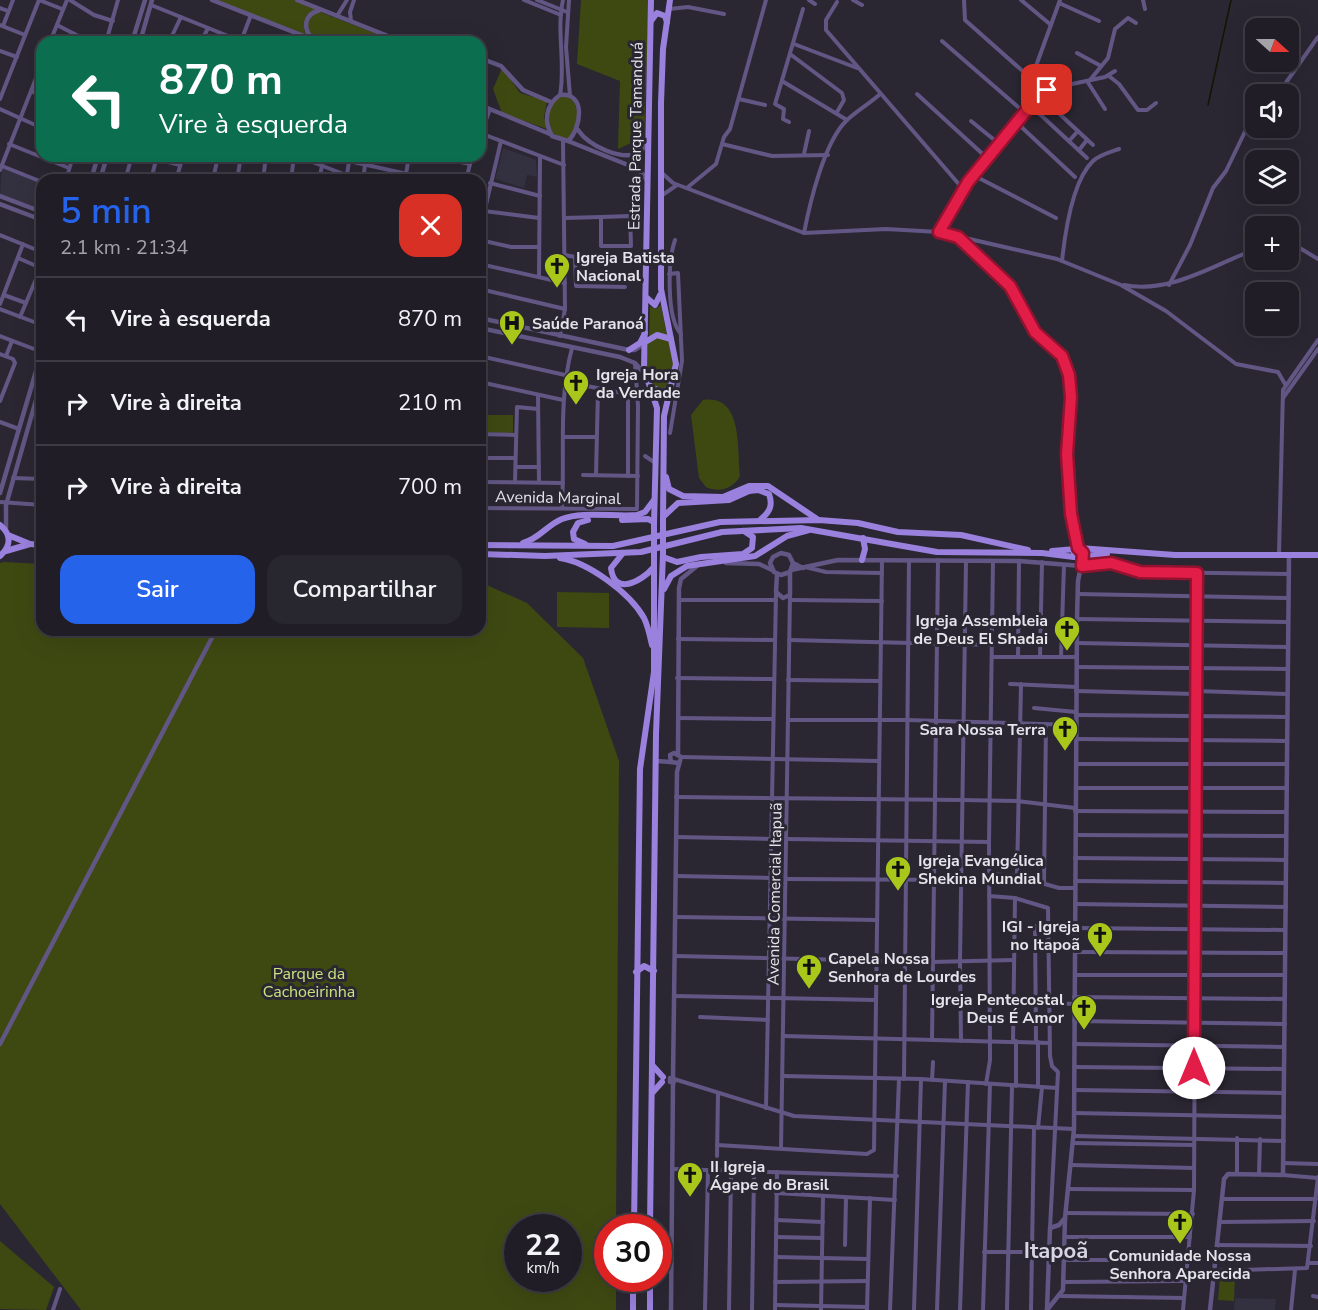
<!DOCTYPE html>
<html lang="pt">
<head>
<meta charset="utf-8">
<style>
	body { margin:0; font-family:"Nunito Sans",sans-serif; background:#28262e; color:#f1f3f6; height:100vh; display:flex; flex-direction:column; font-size:22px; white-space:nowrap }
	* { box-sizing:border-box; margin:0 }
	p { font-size:20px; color:#a2a2a7 }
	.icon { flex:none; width:33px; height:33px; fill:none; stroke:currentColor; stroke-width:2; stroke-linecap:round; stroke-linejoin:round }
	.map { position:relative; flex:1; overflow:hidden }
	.side { position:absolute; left:36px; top:174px; width:450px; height:462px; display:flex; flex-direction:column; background:#201d26; border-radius:18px; box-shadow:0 6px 24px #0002,0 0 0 2px #3d3b43 }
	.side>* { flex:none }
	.guide { position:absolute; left:36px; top:36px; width:450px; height:126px; border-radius:18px; box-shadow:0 6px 24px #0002,0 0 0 2px #3d3b43; background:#0b6e4f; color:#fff; overflow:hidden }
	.needle { width:39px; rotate:111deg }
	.buttons { position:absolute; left:1245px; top:18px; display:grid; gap:12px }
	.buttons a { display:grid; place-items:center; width:54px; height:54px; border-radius:12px; background:#201d26; box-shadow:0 6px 24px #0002,0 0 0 2px #3d3b43; font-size:30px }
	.speed { position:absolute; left:504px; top:1214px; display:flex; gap:12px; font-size:30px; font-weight:700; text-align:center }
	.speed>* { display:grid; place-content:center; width:78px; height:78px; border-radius:50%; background:#201d26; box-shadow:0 6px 24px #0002,0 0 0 2px #3d3b43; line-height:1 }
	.speed small { font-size:15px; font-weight:400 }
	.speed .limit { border:9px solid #d22; background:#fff; color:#111 }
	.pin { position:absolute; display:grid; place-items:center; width:51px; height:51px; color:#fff; margin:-26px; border-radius:12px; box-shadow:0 3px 9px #0006 }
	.me { position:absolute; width:66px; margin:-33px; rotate:0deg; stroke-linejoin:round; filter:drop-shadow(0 0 4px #0008) }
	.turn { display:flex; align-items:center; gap:21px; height:126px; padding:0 24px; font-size:27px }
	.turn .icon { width:78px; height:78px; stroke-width:2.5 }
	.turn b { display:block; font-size:42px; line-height:51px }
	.round { display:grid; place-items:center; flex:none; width:63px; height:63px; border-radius:18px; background:#28262e }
	.headline { display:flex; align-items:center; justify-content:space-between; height:102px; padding:0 24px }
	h1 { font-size:36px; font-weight:600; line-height:45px; color:#2563eb }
	.button { display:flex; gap:12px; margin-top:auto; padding:12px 24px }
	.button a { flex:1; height:69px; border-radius:18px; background:#2563eb; color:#fff; font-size:24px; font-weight:600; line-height:69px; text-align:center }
	.button a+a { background:#28262e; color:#f1f3f6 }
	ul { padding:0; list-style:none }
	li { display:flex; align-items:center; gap:18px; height:84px; padding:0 24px; border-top:2px solid #3d3b43 }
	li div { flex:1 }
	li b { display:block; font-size:22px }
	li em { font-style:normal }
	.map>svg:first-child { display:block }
</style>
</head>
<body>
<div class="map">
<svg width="1318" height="1310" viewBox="0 0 1318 1310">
	<rect width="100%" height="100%" fill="#2a2732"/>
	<g fill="#333040">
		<path d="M503 148 536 160 537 177 527 175 524 188 495 179Z"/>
		<path d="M2 166 42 182V211L0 195Z"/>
		<path d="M1235 1298 1276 1299 1275 1310H1234Z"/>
	</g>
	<g fill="#3e4912" fill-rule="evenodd">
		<path d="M214 0H294L317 9 306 16 304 30 307 36Z"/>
		<path d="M581 0H649L644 137 618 149 620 81 577 64Z"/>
		<path d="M320 12 398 42H323L308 32V23L313 14Z"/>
		<path d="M502 68 520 93 547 101 544 117 547 129 502 113 493 89Z"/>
		<path d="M565 96 574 101 579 119 568 140 551 133 549 111 556 98Z"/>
		<path d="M661 305 667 336 649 338 650 307 656 309Z"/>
		<path d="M658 336 670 341 674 364 668 386 658 390 652 387 646 369 648 342Z"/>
		<path d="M703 400C743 394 737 448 740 476 733 489 719 493 706 487L699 478 691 415Z"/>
		<path d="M480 415H513V433L480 432Z"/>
		<path d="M4 562 42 564V630H480V582L527 603 583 658 619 761 616 1227H608V1278H616V1310H81L0 1204V563ZM518 1227H568V1278H518Z"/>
		<path d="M557 592 609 593V628L557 627Z"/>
		<path d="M0 1241 54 1287 46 1310 0 1309Z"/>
		<path d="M1220 1276H1235L1234 1301 1218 1300Z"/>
	</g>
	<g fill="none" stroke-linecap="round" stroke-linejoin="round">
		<path stroke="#111602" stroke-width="1.5" d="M1208 105 1231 0"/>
		<g stroke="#625784" stroke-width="4">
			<path d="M39 0 62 9"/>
			<path d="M70 0 94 15 113 21"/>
			<path d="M524 0 561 15"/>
			<path d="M537 0 567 12"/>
			<path d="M569 0 566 47 570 96"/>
			<path d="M809 0 815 4"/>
			<path d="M853 0 862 5"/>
			<path d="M964 0 965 20 1044 90"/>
			<path d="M1021 0 1051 25"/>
			<path d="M1143 0 1145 9"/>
			<path d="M837 2 826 20V30L963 189"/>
			<path d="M1059 3 1099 21"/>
			<path d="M151 5 243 42"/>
			<path d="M0 8 8 11"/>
			<path d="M669 9 688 7 724 14"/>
			<path d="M337 16 347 0"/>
			<path d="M351 21 350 12 354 0"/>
			<path d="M0 25 25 35"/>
			<path d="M57 25 90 42"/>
			<path d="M3 26 13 0"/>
			<path d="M241 41 251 15"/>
			<path d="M942 41 1024 112"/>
			<path d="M50 42 67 0"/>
			<path d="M106 42 118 0"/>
			<path d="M169 42 181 17"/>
			<path d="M201 42 208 28"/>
			<path d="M794 44 857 68"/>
			<path d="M0 51 17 57"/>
			<path d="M1077 53 1101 66"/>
			<path d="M790 54 842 93 844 100 837 112"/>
			<path d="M1109 76 1119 84 1138 110H1147L1156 103"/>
			<path d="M1090 80 1108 58 1115 29 1128 18 1136 23"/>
			<path d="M782 81 847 120"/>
			<path d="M1087 81 1105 109"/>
			<path d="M1285 84 1318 37"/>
			<path d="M1045 89 1036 66 1060 0"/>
			<path d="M31 91 42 96"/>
			<path d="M917 94 987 158"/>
			<path d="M560 95C566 64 556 31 563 0"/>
			<path d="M1039 95 1093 145"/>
			<path d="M0 99 39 0"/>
			<path d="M739 99 765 105"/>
			<path d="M1030 105 1087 158"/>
			<path d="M0 109 42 128"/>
			<path d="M971 121 998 143"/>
			<path d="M789 122 783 119 784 109 775 104 803 9"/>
			<path d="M1016 122 1075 177"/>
			<path d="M480 133 564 165"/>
			<path d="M481 133 490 109"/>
			<path d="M1069 141 1078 131"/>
			<path d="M9 144 69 168"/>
			<path d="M722 144 772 156 828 155"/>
			<path d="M1079 150 1087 140"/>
			<path d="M804 154 809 131"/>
			<path d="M297 156 346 175"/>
			<path d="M434 156 470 164"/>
			<path d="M157 159 180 165"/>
			<path d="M349 161 434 180"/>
			<path d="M2 166 42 182"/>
			<path d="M0 170 42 63"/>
			<path d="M662 173 673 183 804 233 886 229 939 232 1057 259 1121 285 1166 311 1236 364 1278 372 1285 384"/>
			<path d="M178 174 205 180"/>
			<path d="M406 174 409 156"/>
			<path d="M973 175 1056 218"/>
			<path d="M214 177 237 180"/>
			<path d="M66 180 73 156"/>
			<path d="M125 180 132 156"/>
			<path d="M151 180 157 156"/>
			<path d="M176 180 183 156"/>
			<path d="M213 180 218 156"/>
			<path d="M237 180 241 156"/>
			<path d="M263 180 266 156"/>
			<path d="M291 180 294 156"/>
			<path d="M319 180 322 166"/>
			<path d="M346 180 350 156"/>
			<path d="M363 180 365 165"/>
			<path d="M466 180 472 156"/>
			<path d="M490 183 540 196"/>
			<path d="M688 187 716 164 724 137 730 129 766 0"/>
			<path d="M661 196 677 185"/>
			<path d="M484 211 539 218"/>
			<path d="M630 216 631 246H601V217Z"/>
			<path d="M564 218 601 217"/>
			<path d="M480 230 501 141"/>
			<path d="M939 232 968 181 1044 90 1105 77 1115 71"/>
			<path d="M804 233C810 202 824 143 846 121 856 111 869 104 879 95"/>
			<path d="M0 235 42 252"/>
			<path d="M958 238 1010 286 1024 307 1035 332 1062 356 1069 375 1071 397 1067 454 1071 514 1079 548"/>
			<path d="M480 240 511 247H539"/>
			<path d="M675 240C668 260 666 318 681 334"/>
			<path d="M1288 241 1318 259"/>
			<path d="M565 255 575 257 576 286 625 287"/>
			<path d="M18 258 41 268"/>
			<path d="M1062 261C1065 233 1072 181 1093 161 1099 155 1110 152 1119 149"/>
			<path d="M480 264 565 283"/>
			<path d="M669 274 678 273 682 361 670 433"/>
			<path d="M539 277 540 157"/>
			<path d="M1124 285C1171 294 1213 265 1256 249"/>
			<path d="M1169 285 1190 245 1213 188 1226 171 1253 115"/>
			<path d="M480 289 565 309"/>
			<path d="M4 295 26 303"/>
			<path d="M0 304 23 244"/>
			<path d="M0 309 42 325"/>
			<path d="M20 317 42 265"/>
			<path d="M0 336 42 352"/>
			<path d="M560 336 565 309 563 141"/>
			<path d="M0 354 13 359 15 363 0 401"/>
			<path d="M6 356 12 341"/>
			<path d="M480 356 565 375"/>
			<path d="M480 382 563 400"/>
			<path d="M582 385 637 396"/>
			<path d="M480 396 482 383"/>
			<path d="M538 396 539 482"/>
			<path d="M1283 398 1318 349"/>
			<path d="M0 422 19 429"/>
			<path d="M480 434 515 435"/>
			<path d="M563 437H596"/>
			<path d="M645 456 654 462"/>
			<path d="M480 458H515"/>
			<path d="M516 467H539"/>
			<path d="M583 475 638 476"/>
			<path d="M596 475 598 390"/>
			<path d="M628 476V396"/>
			<path d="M13 478 42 479"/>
			<path d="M480 482 563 483"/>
			<path d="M515 482 517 407 538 409"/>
			<path d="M0 502 42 505"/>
			<path d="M480 508 637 509 638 406 635 364"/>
			<path d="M562 508C565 454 558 400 572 348"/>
			<path d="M1279 554 1283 390 1318 340"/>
			<path d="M1082 566 1111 563 1140 572 1289 574"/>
			<path d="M805 567 826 572 882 573"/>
			<path d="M1078 594 1288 598"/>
			<path d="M679 600H776"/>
			<path d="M790 600 882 601"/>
			<path d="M1077 619 1288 622"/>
			<path d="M678 639 774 640"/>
			<path d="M789 640 993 645"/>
			<path d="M1077 643 1288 647"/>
			<path d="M993 657H1077"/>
			<path d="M1018 657 1019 561"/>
			<path d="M1040 657 1042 562"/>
			<path d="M1061 657 1064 565"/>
			<path d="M1077 667 1288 669"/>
			<path d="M677 678 773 679"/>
			<path d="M788 680 880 681"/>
			<path d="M1010 684 1077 687"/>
			<path d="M1076 691 1196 694"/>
			<path d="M1196 691 1287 694"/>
			<path d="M1034 708 1076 712"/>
			<path d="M1076 715 1287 717"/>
			<path d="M678 718 772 719"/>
			<path d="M788 720H907L1076 725"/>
			<path d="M1076 739 1287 741"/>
			<path d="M681 757 879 761"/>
			<path d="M1076 764H1287"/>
			<path d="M1076 788H1287"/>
			<path d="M676 797 962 800 1017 801 1075 808"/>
			<path d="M1075 811 1286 812"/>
			<path d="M1076 835 1286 836"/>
			<path d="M676 837 771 839"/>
			<path d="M787 839 989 842"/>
			<path d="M1075 858 1286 860"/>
			<path d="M990 874 1017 876 1059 888H1075"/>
			<path d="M676 876 770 878"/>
			<path d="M1017 876 1021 684"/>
			<path d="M787 879 962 880"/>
			<path d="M1075 881 1286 883"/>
			<path d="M1044 883 1046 724"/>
			<path d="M989 896 1015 898 1048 908 1050 1056 1052 1066 1058 1072 1050 1228"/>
			<path d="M1075 904 1286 907"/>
			<path d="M675 917 877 920"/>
			<path d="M1035 926 1036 1042"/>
			<path d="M1075 928 1285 930"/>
			<path d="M1075 952 1285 953"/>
			<path d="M675 956 932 962 1014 960"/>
			<path d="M1075 975H1285"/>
			<path d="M675 996 876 1000"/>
			<path d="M1074 997 1285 999"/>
			<path d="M1049 1003 1074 1004"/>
			<path d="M700 1017 768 1020"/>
			<path d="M1074 1021 1285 1024"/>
			<path d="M784 1036 1050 1043"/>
			<path d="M932 1040 938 560"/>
			<path d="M961 1041 960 961 966 561"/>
			<path d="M1013 1041 1015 898"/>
			<path d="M1038 1042V1087"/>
			<path d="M1074 1044 1284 1047"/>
			<path d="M1074 1067 1284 1069"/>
			<path d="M783 1076 921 1079 1057 1088"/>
			<path d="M674 1079 794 1116 1074 1129"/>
			<path d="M904 1079 909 560"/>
			<path d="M932 1080 933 1062"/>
			<path d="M986 1084 990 1060 989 842 993 561"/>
			<path d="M1016 1086V1041"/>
			<path d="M1074 1090 1284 1093"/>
			<path d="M766 1108 776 593"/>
			<path d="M1074 1113 1284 1117"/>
			<path d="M1038 1128 1042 1087"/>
			<path d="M1074 1136 1284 1141"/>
			<path d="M1073 1143 1193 1145"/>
			<path d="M717 1145 867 1154 874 1150 882 560"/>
			<path d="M781 1148 790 595"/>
			<path d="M717 1156 718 1094"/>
			<path d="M1283 1163 1318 1164"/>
			<path d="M1071 1165 1194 1168"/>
			<path d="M673 1169 897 1176"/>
			<path d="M1237 1174V1138"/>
			<path d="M1259 1174 1260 1139"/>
			<path d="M1283 1175 1318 1178"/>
			<path d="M1068 1189 1194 1190"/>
			<path d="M776 1193 895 1200"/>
			<path d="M1222 1199H1316"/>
			<path d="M1066 1213 1193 1214"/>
			<path d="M776 1220 823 1222"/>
			<path d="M1219 1222 1314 1221"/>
			<path d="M776 1237 822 1238"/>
			<path d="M1065 1237H1190"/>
			<path d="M845 1245 846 1198"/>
			<path d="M1217 1245 1311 1246"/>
			<path d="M984 1252H1031"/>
			<path d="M776 1257 868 1259"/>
			<path d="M1064 1260H1186"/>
			<path d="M1309 1263H1318"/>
			<path d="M1213 1271 1307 1268 1318 1177"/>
			<path d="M775 1282 867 1281"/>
			<path d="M1064 1282 1184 1281"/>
			<path d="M1061 1296 1184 1298"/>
			<path d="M1313 1296 1318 1297"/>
			<path d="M775 1305 867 1307"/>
			<path d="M53 1310 60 1289"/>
			<path d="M705 1310 708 1171"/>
			<path d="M729 1310 731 1171"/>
			<path d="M752 1310 754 1172"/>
			<path d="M775 1310 777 1172"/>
			<path d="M821 1310 823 1197"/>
			<path d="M867 1310 870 1198"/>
			<path d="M890 1310 899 1079"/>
			<path d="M914 1310 921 1079"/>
			<path d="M937 1310 945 1081"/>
			<path d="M960 1310 968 1082"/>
			<path d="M983 1310 990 1084"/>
			<path d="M1007 1310 1012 1086"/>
			<path d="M1031 1310 1034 1128"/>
			<path d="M1183 1310 1194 1190 1197 573"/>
			<path d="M1291 1310 1295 1270"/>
		</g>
		<g stroke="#625784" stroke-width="4.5">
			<path d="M212 0 319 42"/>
			<path d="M297 0 403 42"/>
			<path d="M313 39C302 29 304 14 320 10"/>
			<path d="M132 42 145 0"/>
			<path d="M140 42 152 0"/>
			<path d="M480 58 501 66 523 90 551 102"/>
			<path d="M560 95C587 92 581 129 568 141L552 136C544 122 545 105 560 95Z"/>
			<path d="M480 105 550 134"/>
			<path d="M578 130C589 146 621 161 640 153L647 143"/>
			<path d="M568 141 638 169 647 180"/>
			<path d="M91 180 98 156"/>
			<path d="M100 180 107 156"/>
			<path d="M0 196 42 212"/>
			<path d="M0 204 42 220"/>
			<path d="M480 318 629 350H635L645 343"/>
			<path d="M480 328 620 357 635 363 643 372"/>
			<path d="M0 493 42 351"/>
			<path d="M6 531V505L42 379"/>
			<path d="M726 563 759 564 772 570"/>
			<path d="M793 563 790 572 781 575 774 572 770 563 773 557 781 553 789 555 793 563 803 568"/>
			<path d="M791 570 838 560 1019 561 1082 566"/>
			<path d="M777 574 776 592 783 598 790 595V572"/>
			<path d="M678 753 679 588 681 579 697 566"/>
			<path d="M656 761 671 762"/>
			<path d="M0 1044 216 630"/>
			<path d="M670 1078 674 1079V1082H670Z"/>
			<path d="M673 1078 677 772 681 757 674 753 670 755 671 762 678 763"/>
			<path d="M671 1310 673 1082"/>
			<path d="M1047 1310 1063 1290 1065 1218 1074 1129 1077 619 1078 581 1083 556"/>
			<path d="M1047 1310 1050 1228 1059 1225 1065 1218"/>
			<path d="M1210 1310 1224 1179 1228 1174 1283 1175 1289 555"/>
		</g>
		<g stroke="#9a81de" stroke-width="6">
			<path d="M651 0 644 369 657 408 654 524"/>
			<path d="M651 21 657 13 665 16 667 22"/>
			<path d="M647 298 655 305 660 295"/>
			<path d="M647 341 657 335 671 339"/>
			<path d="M629 350 640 343 645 333"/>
			<path d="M651 387 662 392 671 387"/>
			<path d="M666 477 669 489 683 496 723 497 749 486H768L817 519"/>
			<path d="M664 516 678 503 729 500 749 491 758 490 769 494C773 505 770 512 761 519"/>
			<path d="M622 520 648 519 654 522"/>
			<path d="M663 520 664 416 676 364 661 289V103L663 49 670 0"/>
			<path d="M0 525C12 535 11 546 0 556"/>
			<path d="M8 535 30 544 42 545"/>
			<path d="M523 543C539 539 547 525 562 519 581 511 616 517 637 515L645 512 654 500"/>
			<path d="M585 544 574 539 573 532 578 523 588 520"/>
			<path d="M480 545 613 546 720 522 819 520 858 523 898 532 961 535 1028 550"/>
			<path d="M1081 548 1083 556 1074 557V551L1079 548 1175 555H1318"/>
			<path d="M6 551 30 544"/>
			<path d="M1052 551 1076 549"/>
			<path d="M623 553 611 568C614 596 641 582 653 568"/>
			<path d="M480 554 545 556 641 552 722 532 801 528 937 552 1042 553 1074 557"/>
			<path d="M1083 556 1107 554"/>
			<path d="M663 557 677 562 701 557 743 554 752 548 753 537 744 531"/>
			<path d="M560 558C588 562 630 593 644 618 648 626 650 636 652 645"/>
			<path d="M862 560 865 549 863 538"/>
			<path d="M664 589 671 576 687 566 755 556 787 536 809 530"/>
			<path d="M636 972 644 966 654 971"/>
			<path d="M653 1066 663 1077"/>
			<path d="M653 1092 662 1082"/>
			<path d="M634 1227 640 769 654 672V559"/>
			<path d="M650 1227 656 734 663 554"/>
			<path d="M633 1310V1278"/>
			<path d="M650 1310V1278"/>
		</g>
		<g stroke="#9a81de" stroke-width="6">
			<path d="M654 524V559"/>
			<path d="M663 554V520"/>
		</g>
	</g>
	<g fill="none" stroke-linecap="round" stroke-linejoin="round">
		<g stroke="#92132f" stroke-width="15">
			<path id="route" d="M1047 90 1039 95 968 182 939 232 958 237 1010 286 1035 332 1062 356 1069 375 1071 397 1067 454 1071 514 1078 548 1083 553 1082 566 1111 563 1140 572 1197 573 1194 1068"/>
		</g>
		<use href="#route" stroke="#e11d48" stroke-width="10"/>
	</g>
	<defs>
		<g id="church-pin" transform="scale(1.35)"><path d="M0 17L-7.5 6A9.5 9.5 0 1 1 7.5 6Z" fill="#a9c71b" stroke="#2a2732"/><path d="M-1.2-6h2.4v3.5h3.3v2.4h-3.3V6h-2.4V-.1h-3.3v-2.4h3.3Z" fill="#111"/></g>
		<g id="hospital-pin" transform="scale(1.35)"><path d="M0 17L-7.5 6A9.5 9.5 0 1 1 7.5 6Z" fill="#a9c71b" stroke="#2a2732"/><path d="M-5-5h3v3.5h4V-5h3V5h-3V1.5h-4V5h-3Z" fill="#111"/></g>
	</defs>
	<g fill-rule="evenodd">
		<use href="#church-pin" x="557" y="266"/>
		<use href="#hospital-pin" x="512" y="323"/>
		<use href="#church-pin" x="576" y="383"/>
		<use href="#church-pin" x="1067" y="629"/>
		<use href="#church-pin" x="1065" y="729"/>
		<use href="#church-pin" x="898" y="869"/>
		<use href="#church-pin" x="1100" y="935"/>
		<use href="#church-pin" x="809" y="967"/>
		<use href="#church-pin" x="1084" y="1008"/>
		<use href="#church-pin" x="690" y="1175"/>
		<use href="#church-pin" x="1180" y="1222"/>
	</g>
	<g text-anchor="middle" stroke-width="6" stroke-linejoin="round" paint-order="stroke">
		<g font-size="16" fill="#e5e4eb" stroke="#2a2732">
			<text transform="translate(635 136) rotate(-89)" y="6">Estrada Parque Tamanduá</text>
			<text transform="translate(558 497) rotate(1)" y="6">Avenida Marginal</text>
			<text transform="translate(774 894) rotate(-89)" y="6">Avenida Comercial Itapuã</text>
		</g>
		<g font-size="16" font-weight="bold" fill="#e5e4eb" stroke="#2a2732" text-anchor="start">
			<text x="576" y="263">Igreja Batista<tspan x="576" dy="18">Nacional</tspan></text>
			<text x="532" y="329">Saúde Paranoá</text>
			<text x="596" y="380">Igreja Hora<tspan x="596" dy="18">da Verdade</tspan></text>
			<text x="1048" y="626" text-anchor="end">Igreja Assembleia<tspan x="1048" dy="18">de Deus El Shadai</tspan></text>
			<text x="1046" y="735" text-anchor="end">Sara Nossa Terra</text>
			<text x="918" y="866">Igreja Evangélica<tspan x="918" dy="18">Shekina Mundial</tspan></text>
			<text x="1080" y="932" text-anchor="end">IGI - Igreja<tspan x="1080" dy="18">no Itapoã</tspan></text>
			<text x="828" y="964">Capela Nossa<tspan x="828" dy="18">Senhora de Lourdes</tspan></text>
			<text x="1064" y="1005" text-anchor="end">Igreja Pentecostal<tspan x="1064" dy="18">Deus É Amor</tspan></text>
			<text x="710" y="1172">II Igreja<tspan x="710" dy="18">Ágape do Brasil</tspan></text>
			<text x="1180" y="1261" text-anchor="middle">Comunidade Nossa<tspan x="1180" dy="18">Senhora Aparecida</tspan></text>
		</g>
		<g font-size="16" fill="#cae37e" stroke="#2a2732">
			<text x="309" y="979">Parque da<tspan x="309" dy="18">Cachoeirinha</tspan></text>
		</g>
		<g font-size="22" font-weight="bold" fill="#d8d6e4" stroke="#2a2732">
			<text x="1056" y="1258">Itapoã</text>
		</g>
	</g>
</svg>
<div class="buttons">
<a><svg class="needle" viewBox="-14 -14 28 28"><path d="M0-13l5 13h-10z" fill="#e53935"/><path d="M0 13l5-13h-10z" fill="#a2a2a7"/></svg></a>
<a><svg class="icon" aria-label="sound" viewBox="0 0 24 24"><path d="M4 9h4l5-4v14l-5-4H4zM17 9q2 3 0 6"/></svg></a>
<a><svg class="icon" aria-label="layers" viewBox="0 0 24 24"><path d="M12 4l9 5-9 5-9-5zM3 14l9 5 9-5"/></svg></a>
<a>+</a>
<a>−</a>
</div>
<div class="speed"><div>22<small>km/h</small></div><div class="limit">30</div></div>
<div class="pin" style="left:1047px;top:90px;background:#d93025"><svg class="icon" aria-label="arrive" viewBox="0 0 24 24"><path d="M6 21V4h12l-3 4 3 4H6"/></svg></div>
<svg class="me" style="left:1194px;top:1068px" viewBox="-20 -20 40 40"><circle r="19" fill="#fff"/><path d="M0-13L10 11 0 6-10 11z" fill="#e11d48"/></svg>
<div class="guide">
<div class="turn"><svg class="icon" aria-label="left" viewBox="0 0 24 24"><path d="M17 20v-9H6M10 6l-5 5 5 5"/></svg><div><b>870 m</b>Vire à esquerda</div></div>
</div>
<section class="side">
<div class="headline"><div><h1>5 min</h1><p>2.1 km · 21:34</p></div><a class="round" style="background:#d93025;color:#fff"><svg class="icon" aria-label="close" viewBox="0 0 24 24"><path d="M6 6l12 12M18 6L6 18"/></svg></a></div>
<ul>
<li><svg class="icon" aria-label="left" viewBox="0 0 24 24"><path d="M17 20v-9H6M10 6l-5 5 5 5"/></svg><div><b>Vire à esquerda</b></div><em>870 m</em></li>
<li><svg class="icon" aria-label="right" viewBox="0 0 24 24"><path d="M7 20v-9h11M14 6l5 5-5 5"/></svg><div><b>Vire à direita</b></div><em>210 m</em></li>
<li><svg class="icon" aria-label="right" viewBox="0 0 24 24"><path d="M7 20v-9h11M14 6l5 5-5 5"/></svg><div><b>Vire à direita</b></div><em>700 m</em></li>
</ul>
<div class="button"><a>Sair</a><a>Compartilhar</a></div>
</section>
</div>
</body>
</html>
